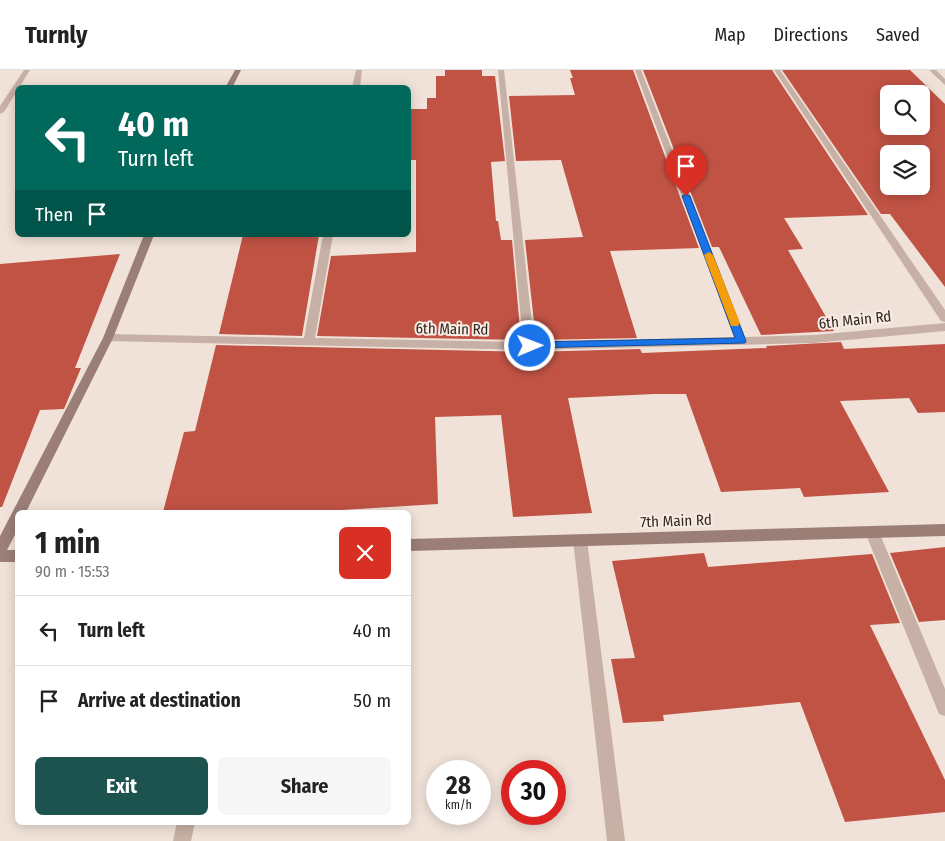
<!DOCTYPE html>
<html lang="en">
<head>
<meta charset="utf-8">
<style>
	body { margin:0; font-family:"Fira Sans Condensed",sans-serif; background:#f6f6f6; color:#222; height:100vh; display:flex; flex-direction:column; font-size:19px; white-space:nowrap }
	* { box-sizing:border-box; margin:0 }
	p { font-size:16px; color:#767676 }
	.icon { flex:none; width:28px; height:28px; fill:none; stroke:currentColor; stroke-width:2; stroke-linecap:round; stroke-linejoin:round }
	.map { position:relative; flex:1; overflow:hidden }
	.panel { position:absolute; left:15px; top:440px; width:396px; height:315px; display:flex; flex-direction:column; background:#fff; border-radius:8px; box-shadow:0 2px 12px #0003 }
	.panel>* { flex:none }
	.hud { position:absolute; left:15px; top:15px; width:396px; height:152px; border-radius:8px; box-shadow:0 2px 12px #0003; background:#00695c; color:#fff; overflow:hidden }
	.fabs { position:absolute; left:880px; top:15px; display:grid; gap:10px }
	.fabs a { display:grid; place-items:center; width:50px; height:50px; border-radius:8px; background:#fff; box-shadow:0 2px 12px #0003; font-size:25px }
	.speed { position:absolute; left:426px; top:690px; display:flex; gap:10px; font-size:25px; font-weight:700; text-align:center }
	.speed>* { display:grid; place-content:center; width:65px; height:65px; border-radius:50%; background:#fff; box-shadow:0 2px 12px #0003; line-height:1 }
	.speed small { font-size:12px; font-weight:400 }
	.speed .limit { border:8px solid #d22; background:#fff; color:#111 }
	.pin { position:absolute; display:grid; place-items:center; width:42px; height:42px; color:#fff; margin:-51px -21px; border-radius:50% 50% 50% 0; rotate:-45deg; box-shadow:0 0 5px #0007 }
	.pin .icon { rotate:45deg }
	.me { position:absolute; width:55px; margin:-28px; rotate:89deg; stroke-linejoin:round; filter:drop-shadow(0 0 4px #0008) }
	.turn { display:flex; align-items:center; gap:18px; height:105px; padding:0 20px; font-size:22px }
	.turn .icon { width:65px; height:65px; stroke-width:2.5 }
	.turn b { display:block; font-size:35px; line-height:42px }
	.then { display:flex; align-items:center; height:48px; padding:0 20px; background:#0003; gap:10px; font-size:19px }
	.round { display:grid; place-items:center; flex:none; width:52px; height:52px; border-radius:8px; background:#f6f6f6 }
	.overview { display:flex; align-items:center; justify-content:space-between; height:85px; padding:0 20px }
	h1 { font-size:30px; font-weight:700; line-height:38px }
	.button { display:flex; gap:10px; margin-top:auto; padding:10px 20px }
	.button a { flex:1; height:58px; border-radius:8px; background:#1d534f; color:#fff; font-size:20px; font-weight:700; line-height:58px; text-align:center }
	.button a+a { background:#f6f6f6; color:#222 }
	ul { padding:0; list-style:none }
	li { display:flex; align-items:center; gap:15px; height:70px; padding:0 20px; border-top:1px solid #e0e0e0 }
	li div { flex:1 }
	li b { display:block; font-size:19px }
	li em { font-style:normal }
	header { display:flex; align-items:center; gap:30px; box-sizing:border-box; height:70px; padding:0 25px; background:#fff; border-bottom:1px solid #e0e0e0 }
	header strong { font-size:24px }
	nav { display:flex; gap:28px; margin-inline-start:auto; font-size:18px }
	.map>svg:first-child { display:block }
</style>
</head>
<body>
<header>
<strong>Turnly</strong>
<nav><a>Map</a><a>Directions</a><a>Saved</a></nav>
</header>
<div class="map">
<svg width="945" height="771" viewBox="0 0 945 771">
	<rect width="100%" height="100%" fill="#f0e2d8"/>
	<g fill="#c15345" fill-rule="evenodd">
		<path d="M445 0H482V6H495L505 91 491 92 496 151H498L501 170H512L521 270 317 266 331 186 416 182V90H409V39H427V28H436V6H445Z"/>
		<path d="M570 0H633L699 178 610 181 637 268 536 270 525 170 583 167 561 90 516 91 509 26 575 25 570 8H573Z"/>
		<path d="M643 0H772L868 145 784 148 803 179 788 180 834 261 761 265 719 177H712Z"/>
		<path d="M782 0H910L945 34V217L890 144H881ZM889 24H921V56H889ZM889 84H921V116H889Z"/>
		<path d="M243 165H319L302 266 219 264Z"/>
		<path d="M120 184 75 298H81L64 339 40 340 2 437H0V194Z"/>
		<path d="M841 272 844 279 945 274V342L918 343 909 328 840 331 889 422 804 427 800 418 721 422 686 324H654L568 328 592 443 513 447 501 345 435 347 438 434 326 441 325 442H163L184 362 195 361 216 275 529 282 640 279 642 283 767 278 766 276Z"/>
		<path d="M945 477V550L919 552 890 483Z"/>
		<path d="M704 483 708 497 872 484 900 553 870 555 945 710V742L845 752 800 632 663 645 664 651 623 653 611 589 635 588 612 491Z"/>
	</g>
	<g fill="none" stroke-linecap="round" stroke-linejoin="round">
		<g fill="#c7b0a5" fill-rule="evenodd">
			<path d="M24 0H30L4 42 0 44V36Z"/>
			<path d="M356 0H362L360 18H352Z"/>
			<path d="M498 0H504L534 272 734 267 635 0H641L745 267 814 265 945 253V261L814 273 529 280 104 271 103 268 108 264 304 268 323 165H333L315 268 523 272Z"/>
			<path d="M774 0H780L945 240V252L941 251Z"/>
			<path d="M929 0H936L945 9V15Z"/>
			<path d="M872 456 877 458 879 462 945 619V646L939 644 865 462 867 458Z"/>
			<path d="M580 464 585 466 587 470 625 771H607L573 470 575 466Z"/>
			<path d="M177 752H195L191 771H173Z"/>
		</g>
		<g fill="#9b7f77" fill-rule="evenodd">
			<path d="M235 0H241L232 18H225Z"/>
			<path d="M144 165H154L113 268 26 442H18V459L7 480H18V492H0V466L103 268Z"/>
			<path d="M945 454V466L409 481V469Z"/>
		</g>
	</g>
	<path fill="#1a73e8" stroke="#114b97" d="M686 124 690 126 746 271 745 273 526 278V273L530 272 735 268 682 126Z"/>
	<path fill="#f59e0b" d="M709 182 713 185 740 253 738 256H731L730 253 704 185Z"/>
	<g text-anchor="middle" stroke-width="4" stroke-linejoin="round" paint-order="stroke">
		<g font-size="15" fill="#332826" stroke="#f8ece4">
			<text transform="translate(855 250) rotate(-6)" y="5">6th Main Rd</text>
			<text transform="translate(452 259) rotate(1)" y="5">6th Main Rd</text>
			<text transform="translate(676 451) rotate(-2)" y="5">7th Main Rd</text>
		</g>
	</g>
</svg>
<div class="fabs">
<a><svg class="icon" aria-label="search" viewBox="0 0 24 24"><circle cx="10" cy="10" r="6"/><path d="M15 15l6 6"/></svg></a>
<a><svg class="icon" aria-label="layers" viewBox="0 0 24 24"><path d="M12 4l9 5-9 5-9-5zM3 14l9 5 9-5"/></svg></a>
</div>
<div class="speed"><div>28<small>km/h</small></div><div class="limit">30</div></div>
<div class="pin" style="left:686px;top:126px;background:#d93025"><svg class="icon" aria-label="arrive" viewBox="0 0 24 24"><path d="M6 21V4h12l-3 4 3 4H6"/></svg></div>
<svg class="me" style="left:530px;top:276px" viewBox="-20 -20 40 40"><circle r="17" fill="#1a73e8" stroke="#fff" stroke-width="3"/><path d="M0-11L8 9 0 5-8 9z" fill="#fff"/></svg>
<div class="hud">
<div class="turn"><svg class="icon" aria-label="left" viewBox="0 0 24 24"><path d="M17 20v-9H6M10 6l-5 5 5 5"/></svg><div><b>40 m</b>Turn left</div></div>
<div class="then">Then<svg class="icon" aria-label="arrive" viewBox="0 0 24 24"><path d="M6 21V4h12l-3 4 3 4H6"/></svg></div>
</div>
<section class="panel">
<div class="overview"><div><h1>1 min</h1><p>90 m · 15:53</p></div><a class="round" style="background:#d93025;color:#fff"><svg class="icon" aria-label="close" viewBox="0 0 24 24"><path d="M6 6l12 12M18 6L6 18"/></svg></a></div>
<ul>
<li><svg class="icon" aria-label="left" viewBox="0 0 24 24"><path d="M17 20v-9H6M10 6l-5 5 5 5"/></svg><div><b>Turn left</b></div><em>40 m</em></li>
<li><svg class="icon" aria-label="arrive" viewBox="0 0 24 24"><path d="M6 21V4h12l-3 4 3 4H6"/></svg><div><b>Arrive at destination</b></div><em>50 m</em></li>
</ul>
<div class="button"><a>Exit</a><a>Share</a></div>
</section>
</div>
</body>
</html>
